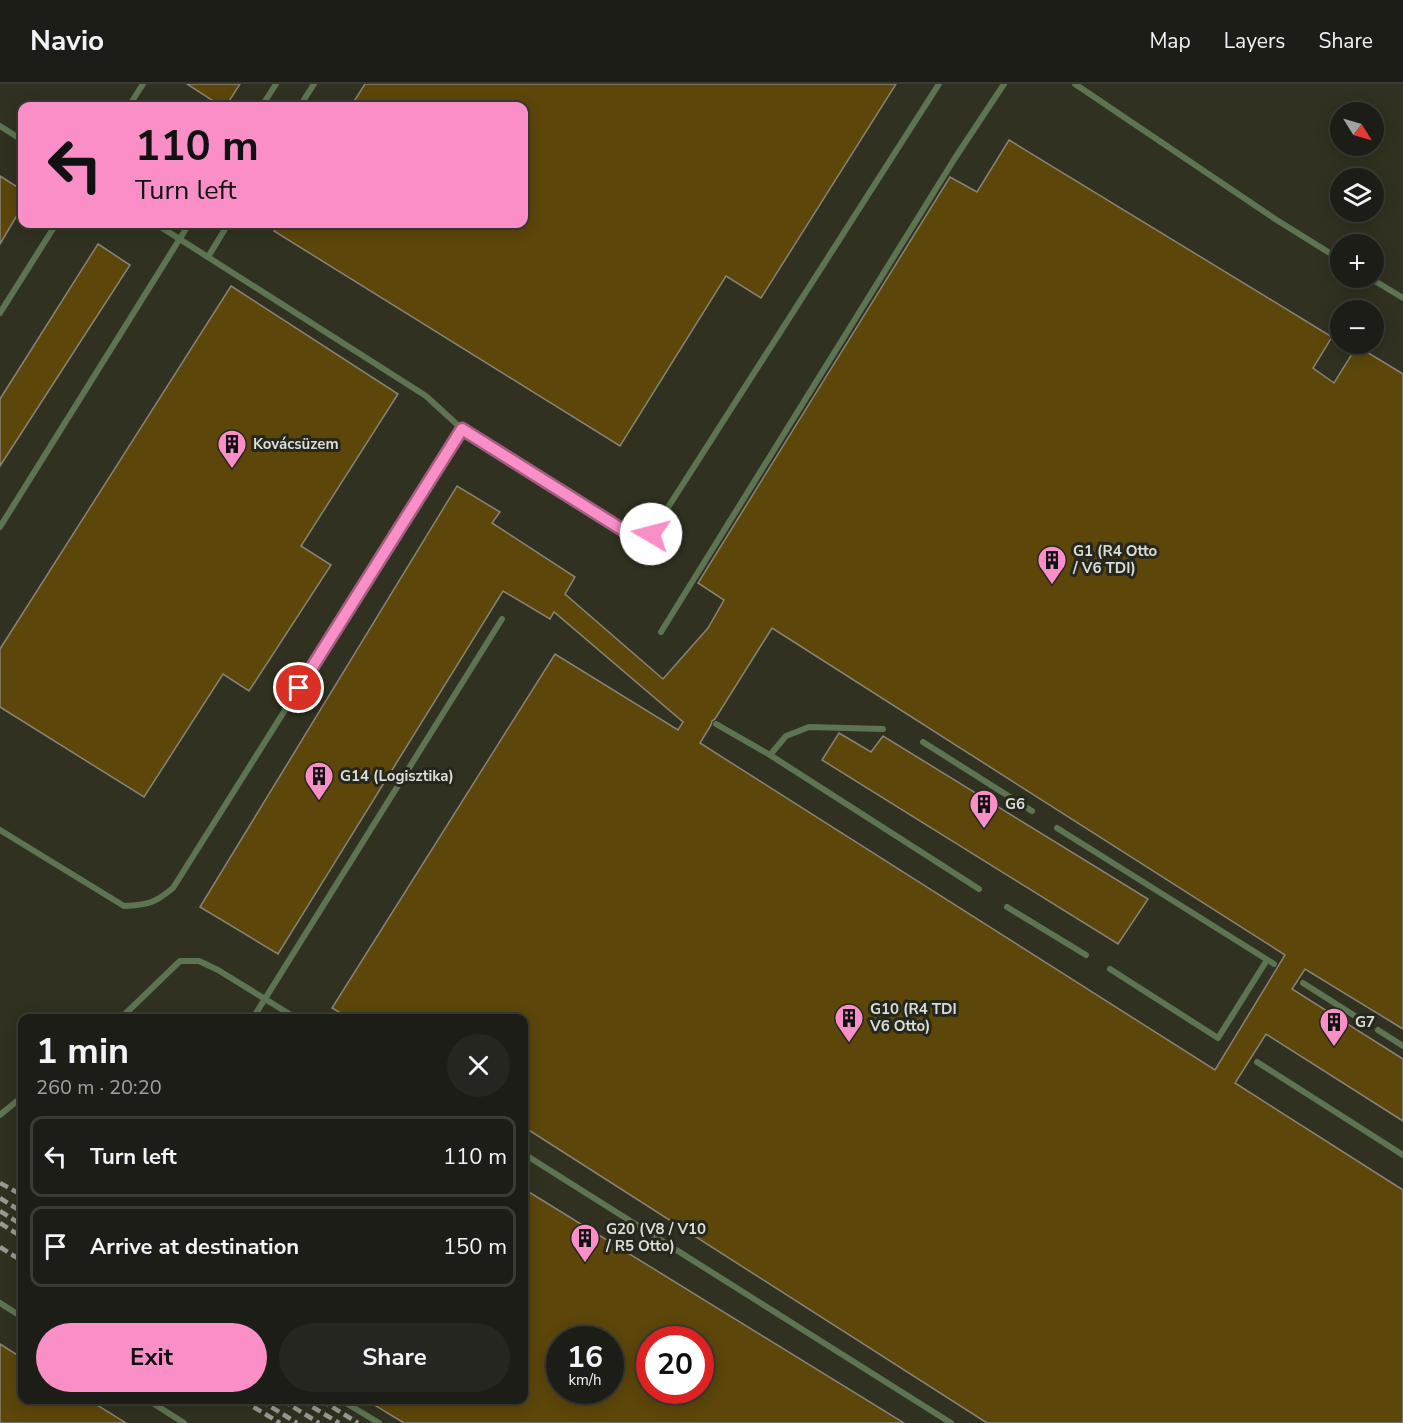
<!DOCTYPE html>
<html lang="en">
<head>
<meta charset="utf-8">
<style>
	body { margin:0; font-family:"Nunito Sans",sans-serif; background:#25261f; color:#f1f3f6; height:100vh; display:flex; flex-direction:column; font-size:22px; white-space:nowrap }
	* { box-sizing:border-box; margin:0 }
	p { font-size:20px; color:#a0a2a1 }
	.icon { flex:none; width:33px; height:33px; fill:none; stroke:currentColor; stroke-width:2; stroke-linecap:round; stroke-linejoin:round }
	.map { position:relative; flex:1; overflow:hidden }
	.sheet { position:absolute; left:18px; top:930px; width:510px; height:390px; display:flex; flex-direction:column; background:#1c1d16; border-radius:12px; box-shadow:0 3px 15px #0003,0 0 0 2px #3a3b35 }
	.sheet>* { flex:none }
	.banner { position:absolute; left:18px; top:18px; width:510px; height:126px; border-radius:12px; box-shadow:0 3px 15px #0003,0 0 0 2px #3a3b35; background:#fa8fc7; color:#111; overflow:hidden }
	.needle { width:39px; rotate:127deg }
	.tools { position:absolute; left:1330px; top:18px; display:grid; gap:12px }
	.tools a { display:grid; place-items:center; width:54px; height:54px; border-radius:50%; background:#1c1d16; box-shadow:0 3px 15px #0003,0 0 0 2px #3a3b35; font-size:30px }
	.speed { position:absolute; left:546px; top:1242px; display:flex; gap:12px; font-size:30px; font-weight:700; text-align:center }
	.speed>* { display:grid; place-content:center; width:78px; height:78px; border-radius:50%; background:#1c1d16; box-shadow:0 3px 15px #0003,0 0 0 2px #3a3b35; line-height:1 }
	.speed small { font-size:15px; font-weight:400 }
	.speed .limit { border:9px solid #d22; background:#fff; color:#111 }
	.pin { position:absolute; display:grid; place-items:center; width:51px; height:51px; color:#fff; margin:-26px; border:3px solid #fff; border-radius:50%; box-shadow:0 2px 6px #0007 }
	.me { position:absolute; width:66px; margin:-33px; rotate:278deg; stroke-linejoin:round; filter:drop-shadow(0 0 4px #0008) }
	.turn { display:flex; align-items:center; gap:21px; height:126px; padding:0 18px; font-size:27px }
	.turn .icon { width:78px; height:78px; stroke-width:2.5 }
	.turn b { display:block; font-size:42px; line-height:51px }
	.round { display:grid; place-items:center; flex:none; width:63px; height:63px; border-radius:32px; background:#25261f }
	.head { display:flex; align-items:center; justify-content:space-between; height:102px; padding:0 18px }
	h1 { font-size:36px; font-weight:700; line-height:45px }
	.button { display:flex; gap:12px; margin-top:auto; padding:12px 18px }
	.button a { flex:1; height:69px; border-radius:36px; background:#fa8fc7; color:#111; font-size:24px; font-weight:700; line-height:69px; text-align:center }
	.button a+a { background:#25261f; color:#f1f3f6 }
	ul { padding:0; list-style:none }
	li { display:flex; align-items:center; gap:18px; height:81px; margin:0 12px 9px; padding:0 6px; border:3px solid #3a3b35; border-radius:12px }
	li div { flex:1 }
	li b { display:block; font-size:22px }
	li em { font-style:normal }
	header { display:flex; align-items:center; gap:36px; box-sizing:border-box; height:84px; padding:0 30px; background:#1c1d16; border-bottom:2px solid #3a3b35 }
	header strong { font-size:28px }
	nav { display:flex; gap:33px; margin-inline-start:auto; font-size:21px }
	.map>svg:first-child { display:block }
</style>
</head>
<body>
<header>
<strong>Navio</strong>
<nav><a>Map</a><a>Layers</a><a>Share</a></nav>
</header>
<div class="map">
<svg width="1403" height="1339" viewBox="0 0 1403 1339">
	<rect width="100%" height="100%" fill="#26271d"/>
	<path fill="#303120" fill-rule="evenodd" d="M0 0H1403V1339H0ZM22 22H524V140H22ZM1341 28H1374V62H1341ZM1341 94H1374V128H1341ZM1341 160H1374V194H1341ZM1341 226H1374V260H1341ZM22 934H524V1316H22ZM560 1256H610V1306H560ZM650 1256H700V1306H650Z"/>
	<g fill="#5c460a" stroke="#888377" stroke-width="1.5" fill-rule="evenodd">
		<path d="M187 0H240L226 22H221Z"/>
		<path d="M365 0H896L761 214 726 192 620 362 274 147 279 140H524V22H351Z"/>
		<path d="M1009 56 1332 253 1313 284 1334 299 1357 262 1403 290V945L1305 885 1292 905 1403 975V1037L1266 950 1235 999 1403 1106V1339H987L524 1043V934H349L332 924 555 570 678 646 683 638 554 528 550 535 503 507 278 870 200 823 457 402 500 428 492 439 575 493 565 510 663 595 708 544 724 516 698 499 950 93 977 108ZM772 544 1285 871 1215 986 700 659 711 641 712 637 715 635Z"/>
		<path d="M0 92 22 106V123L0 160Z"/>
		<path d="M98 160 130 181 0 382V315Z"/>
		<path d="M231 202 398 310 301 462 331 481 249 607 223 590 144 713 0 623V565Z"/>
		<path d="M839 649 871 668 883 652 1148 815 1118 860 822 676Z"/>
		<path d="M524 1105 904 1339H404L366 1316H524ZM560 1256H610V1306H560ZM650 1256H700V1306H650Z"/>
		<path d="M0 1260 22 1274V1316H89L126 1339H0Z"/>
	</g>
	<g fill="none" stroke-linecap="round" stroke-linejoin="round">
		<g stroke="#5d7452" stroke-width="6">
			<path d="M1075 0 1275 135 1341 176"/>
			<path d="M129 22 143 0"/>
			<path d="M262 22 276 0"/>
			<path d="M300 22 314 0"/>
			<path d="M0 42 22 56"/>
			<path d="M156 140 426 312 462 345 634 453 651 450 939 0"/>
			<path d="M208 173 228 140"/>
			<path d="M1370 194 1403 214"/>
			<path d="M0 229 56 140"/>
			<path d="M0 443 189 140"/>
			<path d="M661 548 955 74 1004 0"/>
			<path d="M716 640 770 671"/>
			<path d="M883 645 809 643 786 652 770 671 979 805"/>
			<path d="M923 658 1032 727"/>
			<path d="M1057 744 1274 880"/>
			<path d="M0 746 124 822C148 821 155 819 173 804L462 345"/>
			<path d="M1007 823 1086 871"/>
			<path d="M1110 885 1218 954 1267 876"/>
			<path d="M1303 899 1355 932"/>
			<path d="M121 934 180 877H199L218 886 296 934"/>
			<path d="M253 934 502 535"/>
			<path d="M1378 946 1403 962"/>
			<path d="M1257 978 1403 1071"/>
			<path d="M0 1031 22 1013"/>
			<path d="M524 1070 951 1339"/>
			<path d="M0 1219 22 1233"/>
			<path d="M148 1316 184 1339"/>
			<path d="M341 1316 379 1339"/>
		</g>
		<g stroke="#989991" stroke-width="4.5" stroke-dasharray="9 4.5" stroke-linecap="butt">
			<path d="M0 1099 22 1111"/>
			<path d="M0 1114 22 1128"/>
			<path d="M0 1127 22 1141"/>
			<path d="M0 1139 22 1153"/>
			<path d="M0 1163 22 1177"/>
			<path d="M242 1316 280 1339"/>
			<path d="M260 1316 297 1339"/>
			<path d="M282 1316 319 1339"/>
			<path d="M301 1316 339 1339"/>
			<path d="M321 1316 358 1339"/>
		</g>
	</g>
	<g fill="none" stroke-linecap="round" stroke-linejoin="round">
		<g stroke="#a25d81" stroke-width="15">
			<path id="route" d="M299 604 462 345 634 453 651 450"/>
		</g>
		<use href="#route" stroke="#fa8fc7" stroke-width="10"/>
	</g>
	<defs>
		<g id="building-pin" transform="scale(1.5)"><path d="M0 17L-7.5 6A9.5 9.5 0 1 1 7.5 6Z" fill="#fa8fc7" stroke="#26271d"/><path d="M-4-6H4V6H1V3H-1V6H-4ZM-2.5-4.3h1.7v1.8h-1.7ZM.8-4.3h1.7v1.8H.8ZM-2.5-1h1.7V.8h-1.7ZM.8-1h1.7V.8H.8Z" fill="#111"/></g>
	</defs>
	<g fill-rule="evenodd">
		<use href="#building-pin" x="232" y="360"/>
		<use href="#building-pin" x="1052" y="476"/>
		<use href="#building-pin" x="319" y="692"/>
		<use href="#building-pin" x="984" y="720"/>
		<use href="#building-pin" x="849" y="934"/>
		<use href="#building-pin" x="1334" y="938"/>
		<use href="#building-pin" x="585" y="1154"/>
	</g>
	<g text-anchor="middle" stroke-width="6" stroke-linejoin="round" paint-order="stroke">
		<g font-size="15" font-weight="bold" fill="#dcddd6" stroke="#26271d" text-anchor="start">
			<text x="253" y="365">Kovácsüzem</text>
			<text x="1073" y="472">G1 (R4 Otto<tspan x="1073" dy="17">/ V6 TDI)</tspan></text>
			<text x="340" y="697">G14 (Logisztika)</text>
			<text x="1005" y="725">G6</text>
			<text x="870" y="930">G10 (R4 TDI<tspan x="870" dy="17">V6 Otto)</tspan></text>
			<text x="1355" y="943">G7</text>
			<text x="606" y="1150">G20 (V8 / V10<tspan x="606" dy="17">/ R5 Otto)</tspan></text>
		</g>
	</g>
</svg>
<div class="tools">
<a><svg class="needle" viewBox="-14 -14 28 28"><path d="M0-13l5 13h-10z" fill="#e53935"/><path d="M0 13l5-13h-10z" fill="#a0a2a1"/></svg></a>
<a><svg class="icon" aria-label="layers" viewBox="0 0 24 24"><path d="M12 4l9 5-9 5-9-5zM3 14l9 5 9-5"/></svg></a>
<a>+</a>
<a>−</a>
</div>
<div class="speed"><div>16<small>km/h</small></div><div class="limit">20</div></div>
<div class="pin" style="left:299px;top:604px;background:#d93025"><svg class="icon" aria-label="arrive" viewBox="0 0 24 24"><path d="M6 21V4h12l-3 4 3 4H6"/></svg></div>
<svg class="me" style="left:651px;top:450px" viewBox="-20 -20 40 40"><circle r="19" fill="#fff"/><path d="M0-13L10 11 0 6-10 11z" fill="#fa8fc7"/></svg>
<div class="banner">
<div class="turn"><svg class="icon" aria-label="left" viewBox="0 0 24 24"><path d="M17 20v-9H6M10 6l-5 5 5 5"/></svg><div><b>110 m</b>Turn left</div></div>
</div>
<section class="sheet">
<div class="head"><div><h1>1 min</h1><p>260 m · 20:20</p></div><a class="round"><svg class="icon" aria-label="close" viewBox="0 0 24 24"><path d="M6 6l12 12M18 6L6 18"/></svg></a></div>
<ul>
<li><svg class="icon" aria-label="left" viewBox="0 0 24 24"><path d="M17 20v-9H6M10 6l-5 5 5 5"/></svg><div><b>Turn left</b></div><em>110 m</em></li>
<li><svg class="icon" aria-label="arrive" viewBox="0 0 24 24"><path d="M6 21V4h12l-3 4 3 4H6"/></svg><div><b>Arrive at destination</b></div><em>150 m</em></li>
</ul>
<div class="button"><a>Exit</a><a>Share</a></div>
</section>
</div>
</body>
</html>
